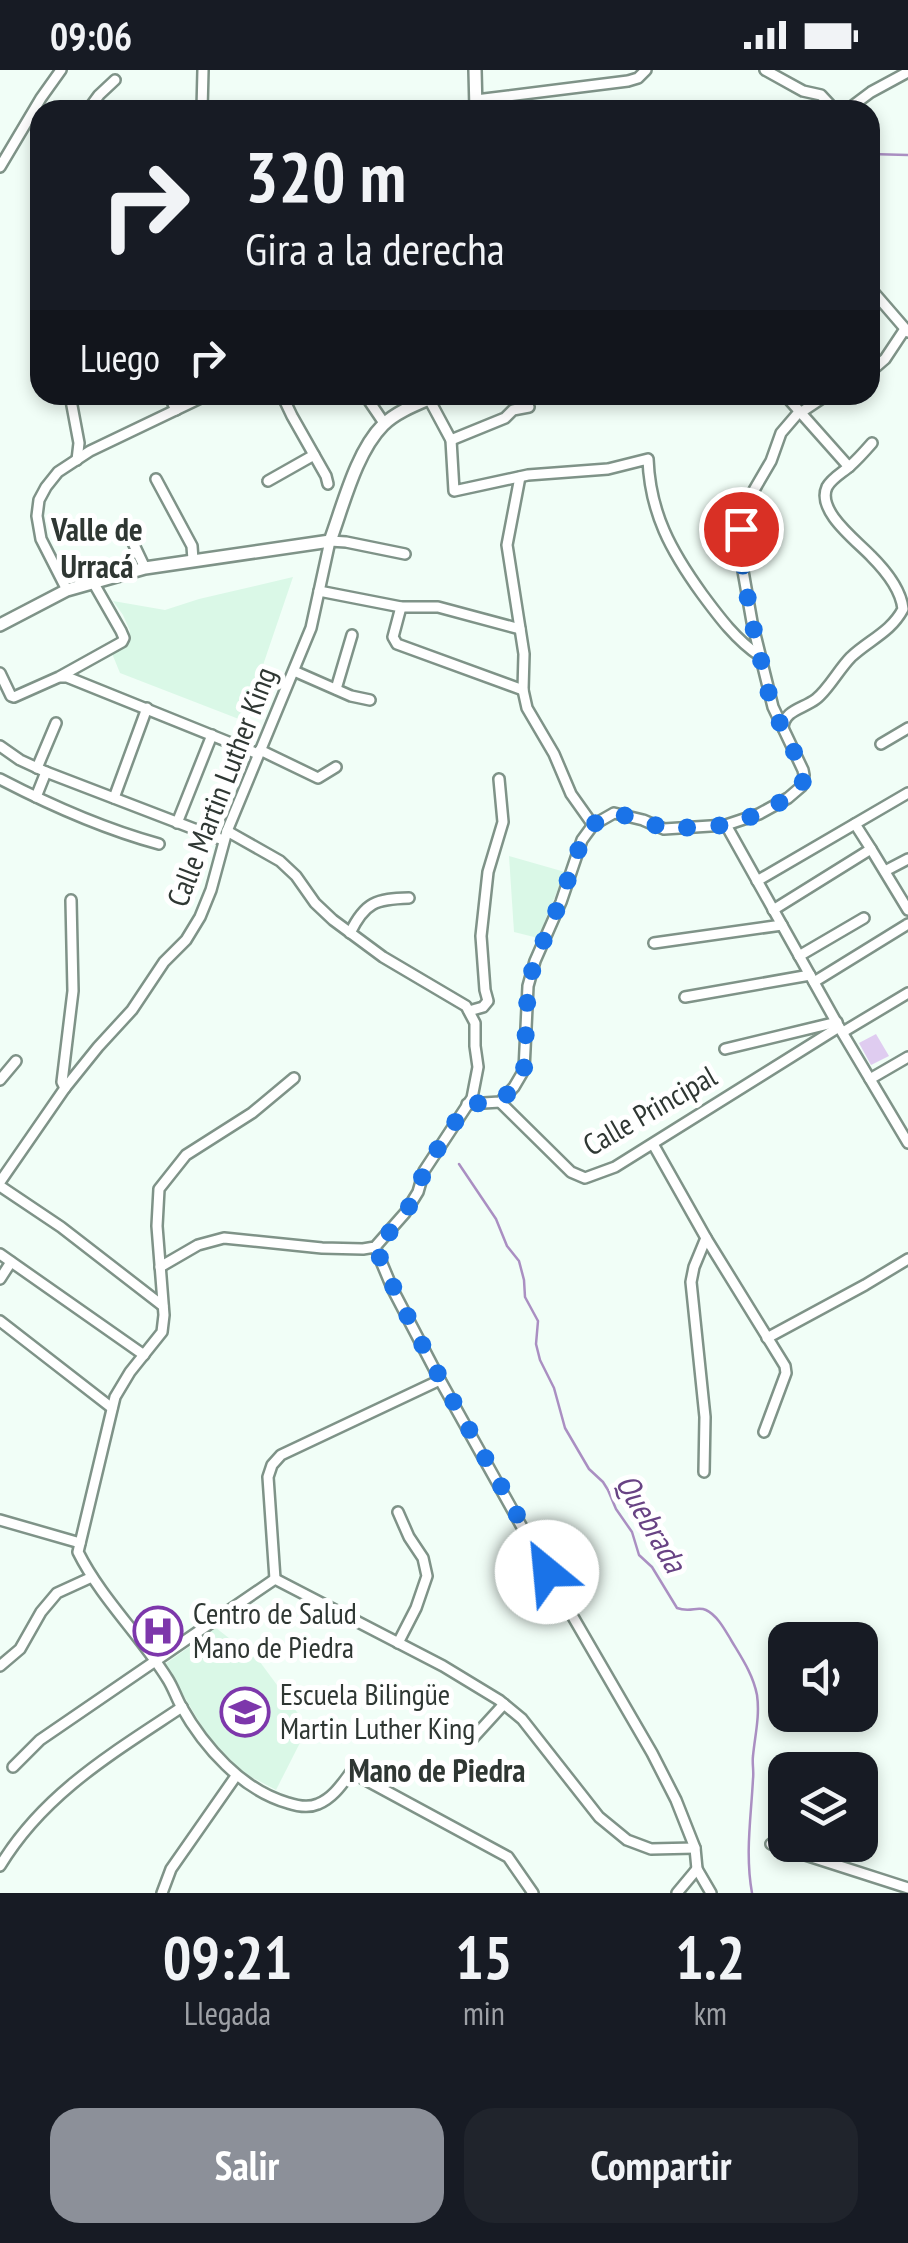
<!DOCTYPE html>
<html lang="es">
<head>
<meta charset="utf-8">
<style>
	body { margin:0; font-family:"PT Sans Narrow",sans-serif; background:#20242c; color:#f1f3f6; height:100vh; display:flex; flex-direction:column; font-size:38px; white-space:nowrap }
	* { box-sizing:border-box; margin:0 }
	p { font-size:32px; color:#9ea1a6 }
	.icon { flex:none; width:55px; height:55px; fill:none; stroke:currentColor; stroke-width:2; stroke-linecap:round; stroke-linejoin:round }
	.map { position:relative; height:1823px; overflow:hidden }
	.drawer { display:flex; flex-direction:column; background:#171b24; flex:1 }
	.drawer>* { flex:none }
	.hud { position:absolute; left:30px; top:30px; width:850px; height:305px; border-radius:30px; box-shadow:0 5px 15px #0003; background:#171b24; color:#f1f3f6; overflow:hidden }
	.buttons { position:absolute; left:768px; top:1552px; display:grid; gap:20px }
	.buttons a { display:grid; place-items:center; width:110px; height:110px; border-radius:20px; background:#171b24; box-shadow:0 5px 15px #0003; font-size:50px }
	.pin { position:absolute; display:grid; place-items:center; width:85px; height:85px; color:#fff; margin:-42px; border:5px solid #fff; border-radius:50%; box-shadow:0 2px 10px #0007 }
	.me { position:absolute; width:110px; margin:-55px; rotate:332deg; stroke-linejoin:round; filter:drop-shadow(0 0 8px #0008) }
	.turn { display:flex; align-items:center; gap:35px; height:210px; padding:0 50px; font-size:45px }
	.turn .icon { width:130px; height:130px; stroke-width:2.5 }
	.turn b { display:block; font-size:70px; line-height:85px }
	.then { display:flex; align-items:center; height:95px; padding:0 50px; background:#0003; gap:20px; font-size:38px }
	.eta { display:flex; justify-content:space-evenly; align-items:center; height:170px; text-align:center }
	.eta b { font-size:60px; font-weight:700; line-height:70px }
	.primary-button { display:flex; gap:20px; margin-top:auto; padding:20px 50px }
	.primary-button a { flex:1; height:115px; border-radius:30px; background:#8c9099; color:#fff; font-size:40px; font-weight:700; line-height:115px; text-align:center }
	.primary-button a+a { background:#20242c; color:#f1f3f6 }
	.status { display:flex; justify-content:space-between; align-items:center; height:70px; padding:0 50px; background:#171b24; direction:ltr }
	.status svg { height:28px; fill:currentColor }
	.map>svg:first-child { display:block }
</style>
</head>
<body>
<div class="status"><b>09:06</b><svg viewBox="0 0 49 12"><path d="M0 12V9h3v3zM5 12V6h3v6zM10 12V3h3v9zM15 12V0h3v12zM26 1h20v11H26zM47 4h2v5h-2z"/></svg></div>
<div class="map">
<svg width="908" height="1823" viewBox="0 0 908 1823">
	<rect width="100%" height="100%" fill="#f1fef7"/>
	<g fill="#daf8e7">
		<path d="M293 507 244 651 120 603 111 581 128 568 130 561 123 545 113 531 165 540 199 529Z"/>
		<path d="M509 786 565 802 538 868 514 862Z"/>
		<path d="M216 1558 260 1592 308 1657 276 1720 242 1702 207 1665 165 1594Z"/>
	</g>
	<path fill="#dfccf0" d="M876 964 889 986 871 995 859 973Z"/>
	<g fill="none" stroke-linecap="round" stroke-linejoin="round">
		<g stroke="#aa8fc2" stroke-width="2.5">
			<path d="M870 84 908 85"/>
			<path d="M459 1094 496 1149 507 1176 519 1191 524 1210 525 1227 538 1251 536 1274 540 1290 554 1318 565 1358 589 1399 603 1412 608 1420 616 1439 632 1462 639 1485 652 1497 677 1538C690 1543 697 1536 706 1540 717 1545 725 1560 731 1570 741 1587 753 1604 757 1625 760 1646 755 1665 753 1686 752 1693 754 1701 753 1709 751 1748 745 1784 752 1823"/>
		</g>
		<g stroke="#7f9388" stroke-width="14">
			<g id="street">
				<path d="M765 0 803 21 821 25 835 40"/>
				<path d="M476 30 628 11 638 8 646 0"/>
				<path d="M88 40 99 25 115 10"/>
				<path d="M202 40 203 0"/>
				<path d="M847 40 871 22 908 2"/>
				<path d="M0 97 41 28 61 0"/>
				<path d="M870 218 908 262"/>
				<path d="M870 302 885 289 905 259"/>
				<path d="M70 325 79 373 77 390"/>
				<path d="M169 325 176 340"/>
				<path d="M282 325 292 346 326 406 328 414"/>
				<path d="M365 325 384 353"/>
				<path d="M785 325 849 397"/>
				<path d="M429 329 451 370 454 421 528 405 608 399 648 389C650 443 671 481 702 524 719 547 736 570 760 586"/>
				<path d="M800 343 827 325"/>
				<path d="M451 370 505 348 513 340 529 337"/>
				<path d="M520 407 507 475 524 584 523 620 527 638 554 684 571 724 593 755"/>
				<path d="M156 409 192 476 193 490"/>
				<path d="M268 411 314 385"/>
				<path d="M126 458 145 498"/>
				<path d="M67 520 41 469 37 446 39 430 46 417 58 402 90 381 207 325"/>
				<path d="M319 521 401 537H438L520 559"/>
				<path d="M401 537 393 567 397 574 523 620"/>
				<path d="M294 601 351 626 370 630"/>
				<path d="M0 603 11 626 14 627 59 607 122 572 124 568 121 561 93 512"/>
				<path d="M61 607H67L258 684"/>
				<path d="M336 619 352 565"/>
				<path d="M783 658C784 640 803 639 816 629 828 620 839 599 851 587 869 570 891 562 903 539 901 520 885 500 871 486 857 471 816 441 827 417 832 408 842 403 850 396 858 389 865 381 872 373"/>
				<path d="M881 674 908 658"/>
				<path d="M0 676 20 690 46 702 223 770"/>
				<path d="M260 680 318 708 336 697"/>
				<path d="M37 698 56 653"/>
				<path d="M0 709C50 735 104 759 159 774"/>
				<path d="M36 727 46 702"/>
				<path d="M114 728 147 638"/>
				<path d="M177 753 212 665"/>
				<path d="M726 755 839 957 908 1073"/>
				<path d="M871 779 908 840"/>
				<path d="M885 801 908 789"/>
				<path d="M757 811 908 723"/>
				<path d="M773 840 871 779 855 754"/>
				<path d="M350 863C365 832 376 829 409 828"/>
				<path d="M654 873 782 855"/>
				<path d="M799 886 864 848"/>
				<path d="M814 912 908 854"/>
				<path d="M685 927 810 905"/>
				<path d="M469 941 483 937 488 931 485 920 481 866 488 802 503 752 499 709"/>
				<path d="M843 962 908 923"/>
				<path d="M725 979 837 952"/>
				<path d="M294 1008 252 1043 186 1085 159 1119 157 1156 164 1245 162 1262 130 1302 115 1327 78 1482C101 1528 140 1565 167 1608 173 1617 176 1627 181 1636 204 1677 242 1720 288 1733 297 1736 309 1738 318 1734 333 1728 342 1714 351 1702L508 1787 533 1823"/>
				<path d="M870 1009 908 987"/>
				<path d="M0 1010 16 991"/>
				<path d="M65 1018 62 1012 73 921 71 830"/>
				<path d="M500 1032 571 1102 585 1108 615 1097 839 957"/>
				<path d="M467 1034 500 1032 514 1017 524 1000 528 916 535 891 561 832 582 770 593 755 614 743 643 750 664 759 726 755 759 744 788 728 802 716 804 705 803 700 773 637 752 552 743 501 741 459 742 442 750 427 771 391 781 363 799 342"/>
				<path d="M653 1074 706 1168 785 1296 786 1303 764 1362"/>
				<path d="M0 1112 65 1018 98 977 132 940 164 892 186 870 200 847 211 820 227 761 311 558 330 471 346 472 405 484"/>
				<path d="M0 1116 61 1157 163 1236"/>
				<path d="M375 1177 393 1220 440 1310 547 1502 652 1683 676 1730 695 1778 697 1799 711 1823"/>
				<path d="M0 1184 144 1285"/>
				<path d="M160 1197 198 1175 224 1168 322 1178 363 1179 375 1177 405 1143 418 1122 424 1101 472 1028 478 997 475 976V953L466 936 383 887 333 850 315 833 296 806 280 791 227 761"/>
				<path d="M0 1209 11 1192"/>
				<path d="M0 1251 112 1338"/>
				<path d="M767 1268 865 1215 908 1189"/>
				<path d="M704 1402 705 1347 691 1212 694 1197 706 1168"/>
				<path d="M0 1450 80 1473"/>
				<path d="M275 1509 443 1596 499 1630 522 1649 599 1747 627 1770 651 1779 695 1778"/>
				<path d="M275 1509 268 1407 272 1395 281 1385 440 1310"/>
				<path d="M398 1573 416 1538 427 1506 423 1488 409 1467 398 1442"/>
				<path d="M0 1596 20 1579 41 1542 57 1523 92 1507"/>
				<path d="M473 1668 504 1634"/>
				<path d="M13 1697 40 1670 275 1509"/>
				<path d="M771 1774 908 1818"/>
				<path d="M0 1796C44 1723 113 1683 182 1637"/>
				<path d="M162 1823 171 1799 236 1706"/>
				<path d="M677 1823 697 1799"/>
			</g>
		</g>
		<g stroke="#7f9388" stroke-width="16">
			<g id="secondary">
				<path d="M475 0 476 40"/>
				<path d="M0 555 67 520 145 498 330 471C343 436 356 382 383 355 397 341 420 333 438 325"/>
			</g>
		</g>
		<use href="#street" stroke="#fff" stroke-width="9"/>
		<use href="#secondary" stroke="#fff" stroke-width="11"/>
	</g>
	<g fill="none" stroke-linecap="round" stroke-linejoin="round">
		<path stroke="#1a73e8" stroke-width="18" stroke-dasharray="0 32.4" d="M547 1502C492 1392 423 1290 375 1176L385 1168 405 1143 418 1122 424 1100 467 1034 500 1032 514 1017 524 1000 528 916 535 891 560 832 582 770 592 755 614 743 644 750 664 759 726 755 759 744 788 728 802 716 804 705 803 700 772 637 752 552 743 501 741 459"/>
	</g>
	<defs>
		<g id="hospital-ring" transform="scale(2.5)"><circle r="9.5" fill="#fff" stroke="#7d37ab" stroke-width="1.5"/><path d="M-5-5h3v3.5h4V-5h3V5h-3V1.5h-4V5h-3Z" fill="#7d37ab"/></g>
		<g id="school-ring" transform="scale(2.5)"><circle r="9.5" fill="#fff" stroke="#7d37ab" stroke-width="1.5"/><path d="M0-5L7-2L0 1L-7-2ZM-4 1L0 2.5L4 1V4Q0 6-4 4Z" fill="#7d37ab"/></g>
	</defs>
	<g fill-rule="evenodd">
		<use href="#hospital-ring" x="158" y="1561"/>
		<use href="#school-ring" x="245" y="1642"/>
	</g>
	<g text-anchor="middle" stroke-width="10" stroke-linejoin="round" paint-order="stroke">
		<g font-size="30" fill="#2f3733" stroke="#fff">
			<text transform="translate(222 717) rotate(-69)" y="10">Calle Martin Luther King</text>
			<text transform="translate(650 1041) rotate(-30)" y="10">Calle Principal</text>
		</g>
		<g font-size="30" fill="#2f3733" stroke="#fff" text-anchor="start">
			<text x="193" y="1554">Centro de Salud<tspan x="193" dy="34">Mano de Piedra</tspan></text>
			<text x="280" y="1635">Escuela Bilingüe<tspan x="280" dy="34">Martin Luther King</tspan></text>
		</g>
		<g font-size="32" font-weight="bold" fill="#2f3733" stroke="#fff">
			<text x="97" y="471">Valle de<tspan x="97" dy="37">Urracá</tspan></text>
			<text x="437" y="1712">Mano de Piedra</text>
		</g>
		<g font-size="32" font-style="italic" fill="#684384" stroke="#fff">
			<text transform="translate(651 1453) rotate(60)" y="11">Quebrada</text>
		</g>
	</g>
</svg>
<div class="buttons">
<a><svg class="icon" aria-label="sound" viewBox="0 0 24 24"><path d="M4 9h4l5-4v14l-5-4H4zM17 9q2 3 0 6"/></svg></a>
<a><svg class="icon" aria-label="layers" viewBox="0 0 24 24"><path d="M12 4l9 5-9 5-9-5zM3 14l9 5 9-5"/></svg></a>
</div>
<div class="pin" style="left:741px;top:459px;background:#d93025"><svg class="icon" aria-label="arrive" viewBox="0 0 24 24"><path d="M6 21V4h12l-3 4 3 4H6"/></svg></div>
<svg class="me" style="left:547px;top:1502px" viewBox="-20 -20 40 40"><circle r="19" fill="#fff"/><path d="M0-13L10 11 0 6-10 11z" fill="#1a73e8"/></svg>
<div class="hud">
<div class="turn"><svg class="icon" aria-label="right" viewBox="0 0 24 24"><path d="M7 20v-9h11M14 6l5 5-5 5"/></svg><div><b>320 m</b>Gira a la derecha</div></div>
<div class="then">Luego<svg class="icon" aria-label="right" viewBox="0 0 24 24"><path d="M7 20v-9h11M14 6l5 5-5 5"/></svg></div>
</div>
</div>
<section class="drawer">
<div class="eta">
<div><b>09:21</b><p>Llegada</p></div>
<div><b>15</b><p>min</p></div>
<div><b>1.2</b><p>km</p></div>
</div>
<div class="primary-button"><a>Salir</a><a>Compartir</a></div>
</section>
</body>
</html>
